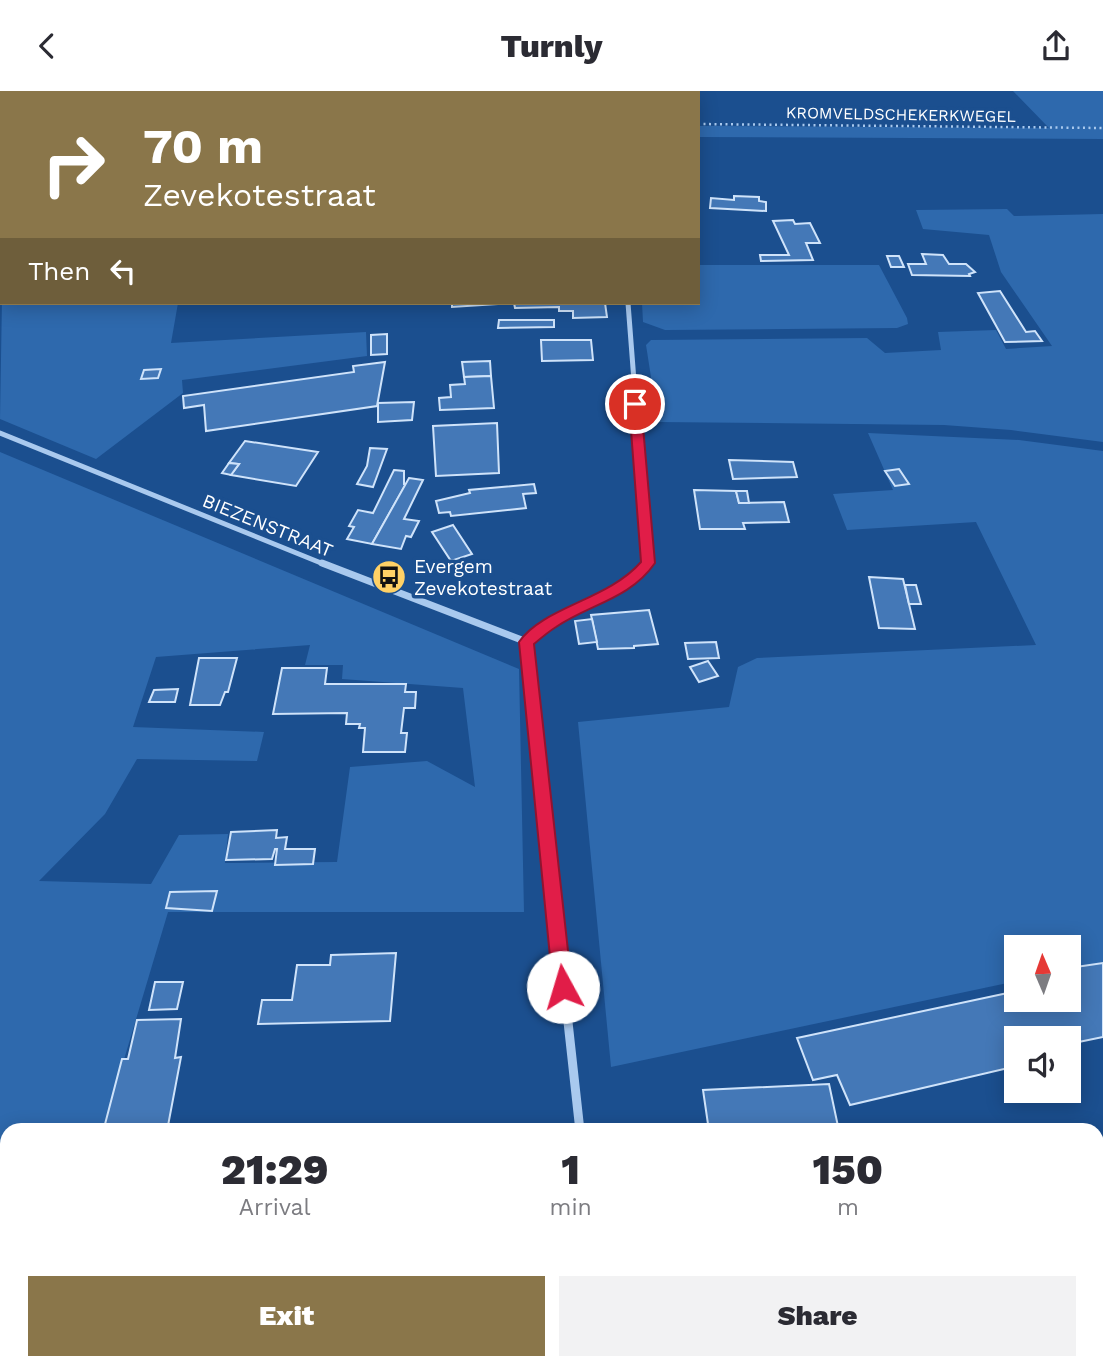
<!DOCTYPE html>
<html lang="en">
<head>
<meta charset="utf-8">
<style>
	body { margin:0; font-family:"Work Sans",sans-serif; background:#f2f2f3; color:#2b2b33; height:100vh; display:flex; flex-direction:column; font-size:26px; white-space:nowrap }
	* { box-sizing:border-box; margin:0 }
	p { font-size:23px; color:#7c7c81 }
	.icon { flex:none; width:38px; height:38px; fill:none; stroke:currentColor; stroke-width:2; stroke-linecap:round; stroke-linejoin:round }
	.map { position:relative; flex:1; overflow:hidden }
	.panel { position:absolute; left:0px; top:1032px; width:1104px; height:247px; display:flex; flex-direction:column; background:#fff; border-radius:21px 21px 0 0; box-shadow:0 4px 18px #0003 }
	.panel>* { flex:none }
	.top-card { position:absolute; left:0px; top:0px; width:700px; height:214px; box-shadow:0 4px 18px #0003; background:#8a764a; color:#fff; overflow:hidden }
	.needle { width:46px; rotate:358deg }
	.controls { position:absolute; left:1004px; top:844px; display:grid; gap:14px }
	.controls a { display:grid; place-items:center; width:77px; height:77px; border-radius:0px; background:#fff; box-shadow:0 4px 18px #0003; font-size:35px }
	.pin { position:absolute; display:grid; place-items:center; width:60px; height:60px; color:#fff; margin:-30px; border:4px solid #fff; border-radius:50%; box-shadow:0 2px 7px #0007 }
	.me { position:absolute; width:77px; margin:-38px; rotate:354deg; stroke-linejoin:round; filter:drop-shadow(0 0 5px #0008) }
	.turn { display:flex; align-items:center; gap:24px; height:147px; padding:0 28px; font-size:32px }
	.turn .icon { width:91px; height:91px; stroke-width:2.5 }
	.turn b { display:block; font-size:49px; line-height:60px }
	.then { display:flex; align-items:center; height:66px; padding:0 28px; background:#0003; gap:14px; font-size:26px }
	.eta { display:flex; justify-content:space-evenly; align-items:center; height:119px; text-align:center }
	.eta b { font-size:42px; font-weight:800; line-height:49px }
	.button { display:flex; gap:14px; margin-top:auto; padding:14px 28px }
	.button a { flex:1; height:80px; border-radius:0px; background:#8a764a; color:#fff; font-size:28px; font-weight:800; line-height:80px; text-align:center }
	.button a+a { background:#f2f2f3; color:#2b2b33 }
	header { display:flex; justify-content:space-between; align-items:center; height:91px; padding:0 28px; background:#fff; font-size:32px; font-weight:800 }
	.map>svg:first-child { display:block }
</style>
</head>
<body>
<header><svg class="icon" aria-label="back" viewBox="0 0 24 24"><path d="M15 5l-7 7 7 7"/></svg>Turnly<svg class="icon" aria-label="share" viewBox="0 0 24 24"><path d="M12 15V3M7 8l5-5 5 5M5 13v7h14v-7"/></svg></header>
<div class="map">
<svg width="1103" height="1278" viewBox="0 0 1103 1278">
	<rect width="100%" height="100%" fill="#1b4f8f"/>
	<g fill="#2e69ad" fill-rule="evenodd">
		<path d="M1013 0H1103V48L698 46V35H715L1049 37Z"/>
		<path d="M1007 118 1014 125 1103 123V351L1011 339 944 334 658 331 646 254 651 249 867 247 885 262 941 259 938 241 996 239 1006 258 1052 255 1001 181 989 144 923 138 916 119Z"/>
		<path d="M698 174H879L907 227 908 233 897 237 665 239 643 231 642 212H698Z"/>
		<path d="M2 207V212H178L171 252 366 241 367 265 182 289 183 302 96 368 0 328Z"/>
		<path d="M868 342 1019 349 1103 360V871L1069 878V856H1017V890L611 976 578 631 729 616 738 576 757 567 1036 554 976 431 847 439 833 403 893 399Z"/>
		<path d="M0 361 519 578 524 821H168L103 1039 7 1040V1247H0ZM310 554 305 574H343L342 588 463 597 475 696 427 670 350 676 337 771 225 772 228 743 179 744 151 793 39 790 105 723 137 668 257 670 264 641 133 636 156 566Z"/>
	</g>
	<g fill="#4478b7" stroke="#cfe3fa" stroke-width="2">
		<path d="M734 105 759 106V110L766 111V120L710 117 711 107 734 109Z"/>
		<path d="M793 129 795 133 810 132 820 152H806L813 169 761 170 760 164H789L773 130Z"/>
		<path d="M922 163 943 164 949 173H966L975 181 969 183 970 185 912 184 908 173H926Z"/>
		<path d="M887 165H899L904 176H891Z"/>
		<path d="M1000 200 1026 241 1035 240 1042 250 1005 251 978 202Z"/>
		<path d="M452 212H515L452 216Z"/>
		<path d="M514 212H605L607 226 573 227V220H559V216L515 217Z"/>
		<path d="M499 229H554V236L498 237Z"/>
		<path d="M387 243V263L371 264V244Z"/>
		<path d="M541 249H591L593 269 542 270Z"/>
		<path d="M490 270 491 285 464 286 462 271Z"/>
		<path d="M385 271 377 315 206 340 204 314 184 317 183 305 354 281 353 275Z"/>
		<path d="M161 278 158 287 141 288 144 279Z"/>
		<path d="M491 285 494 317 440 319 439 307 451 306 450 294 465 293 464 286Z"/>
		<path d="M414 311 412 329 378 331V312Z"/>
		<path d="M497 332 499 382 436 385 433 335Z"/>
		<path d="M245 350 318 361 296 395 231 384 239 373 229 372Z"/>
		<path d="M370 357 387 358 373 396 357 393 367 375Z"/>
		<path d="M729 369 793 371 797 386 733 388Z"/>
		<path d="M229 372 239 373 231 384 222 382Z"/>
		<path d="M899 378 909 393 895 395 885 380Z"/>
		<path d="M394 379 404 380V393H406L372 453 347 448 354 436 349 435 358 419 373 422Z"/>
		<path d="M409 387 423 389 404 428 419 430 411 446 406 445 401 458 372 453Z"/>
		<path d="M534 393 536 402 523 403 526 417 451 425 450 421 439 422 436 410 470 402 469 399Z"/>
		<path d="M694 399 736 400 739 412 784 411 789 431 743 432 745 438H700Z"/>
		<path d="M736 400H747L749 412H739Z"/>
		<path d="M453 434 472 463 451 470 432 441Z"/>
		<path d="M869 486 903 488 915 538 879 537Z"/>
		<path d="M905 494H916L921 513H909Z"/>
		<path d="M649 519 658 553 634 555V557L598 558 591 524Z"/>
		<path d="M592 528 597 551 579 553 575 530Z"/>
		<path d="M716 551 719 567 688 568 685 552Z"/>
		<path d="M199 567H237L228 601H225L220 614H190Z"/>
		<path d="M708 570 718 585 699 591 690 576Z"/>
		<path d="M282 577H327L325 593H406L405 601H416L415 617H404L401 642H407L405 661H363L365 637H359L360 633H346L347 622 273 623Z"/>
		<path d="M178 598 175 611H149L154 599Z"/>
		<path d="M277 739 276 747 287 746 285 758H315L313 773 275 774 277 758H275L272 768 226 769 231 741Z"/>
		<path d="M217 800 212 820 166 817 170 801Z"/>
		<path d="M396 862 390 930 258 933 262 909H292L297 874H330L331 864Z"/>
		<path d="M1103 872V946L1069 953V947H1017V975L850 1014 837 984 813 989 797 947 1017 900V908H1069V888L1073 887 1069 877Z"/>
		<path d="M155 891H183L177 918 149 919Z"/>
		<path d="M181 928 175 967 181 966 167 1040 104 1037 122 968H128L137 929Z"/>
		<path d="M829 993 839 1040H709L703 999Z"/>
		<path d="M1103 1100V1149L1097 1151V1101Z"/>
		<path d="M264 1272H356L355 1278H263Z"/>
		<path d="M356 1272H403L402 1278H355Z"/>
		<path d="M636 1272H758L713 1278H637Z"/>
	</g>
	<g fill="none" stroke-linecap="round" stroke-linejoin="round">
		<path stroke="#a9c9ee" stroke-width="2.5" stroke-dasharray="2 3.5" stroke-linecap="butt" d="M698 33 1103 37"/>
		<g stroke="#a9c9ee" stroke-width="5">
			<path d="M628 212 648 472 646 474"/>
			<path d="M0 342 326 474"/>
		</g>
		<g stroke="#a9c9ee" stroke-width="7">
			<path d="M322 472 527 551"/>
			<path d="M527 551 557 823"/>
			<path d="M527 551C564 519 613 508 648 472"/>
		</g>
		<g stroke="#a9c9ee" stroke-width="9">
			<path d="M556 822 580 1040"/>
			<path d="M608 1272 609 1278"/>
		</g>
	</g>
	<path fill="#e11d48" stroke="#92132f" stroke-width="2" d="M635 309 641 313 655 472C630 508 590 513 556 536 548 541 541 547 534 553L572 896 570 903 563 905 556 903 553 896 519 551C543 516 608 509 641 471L629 313Z"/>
	<defs>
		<g id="bus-disc" transform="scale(1.75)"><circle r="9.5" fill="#ffd166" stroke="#1b4f8f"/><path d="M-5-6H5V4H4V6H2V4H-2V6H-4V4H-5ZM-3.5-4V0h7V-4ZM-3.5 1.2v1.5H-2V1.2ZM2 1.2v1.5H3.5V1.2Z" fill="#111"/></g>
	</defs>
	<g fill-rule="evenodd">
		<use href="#bus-disc" x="389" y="486"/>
	</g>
	<g text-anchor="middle" stroke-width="7" stroke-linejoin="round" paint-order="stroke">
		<g font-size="16" fill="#fff" stroke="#1b4f8f">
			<text transform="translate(901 23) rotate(1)" y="6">KROMVELDSCHEKERKWEGEL</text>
		</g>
		<g font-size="19" fill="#fff" stroke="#1b4f8f">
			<text transform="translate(268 434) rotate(22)" y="7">BIEZENSTRAAT</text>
		</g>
		<g font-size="19" fill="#fff" stroke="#1b4f8f" text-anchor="start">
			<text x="414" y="482">Evergem<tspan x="414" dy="22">Zevekotestraat</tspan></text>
		</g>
	</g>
</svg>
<div class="controls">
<a><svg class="needle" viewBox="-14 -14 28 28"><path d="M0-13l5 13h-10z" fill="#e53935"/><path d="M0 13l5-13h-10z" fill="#7c7c81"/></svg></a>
<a><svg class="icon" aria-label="sound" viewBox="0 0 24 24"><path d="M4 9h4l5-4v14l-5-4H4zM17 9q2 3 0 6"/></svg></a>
</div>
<div class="pin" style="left:635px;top:313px;background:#d93025"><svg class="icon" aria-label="arrive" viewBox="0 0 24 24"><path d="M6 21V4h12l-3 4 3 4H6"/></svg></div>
<svg class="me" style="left:563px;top:896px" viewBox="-20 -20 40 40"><circle r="19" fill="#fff"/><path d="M0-13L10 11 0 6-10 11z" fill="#e11d48"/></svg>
<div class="top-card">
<div class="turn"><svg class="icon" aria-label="right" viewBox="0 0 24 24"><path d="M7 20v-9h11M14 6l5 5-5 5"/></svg><div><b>70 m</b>Zevekotestraat</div></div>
<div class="then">Then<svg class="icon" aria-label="left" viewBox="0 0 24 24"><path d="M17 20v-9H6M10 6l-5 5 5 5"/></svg></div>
</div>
<section class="panel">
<div class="eta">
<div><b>21:29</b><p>Arrival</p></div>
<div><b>1</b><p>min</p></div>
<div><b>150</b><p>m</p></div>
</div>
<div class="button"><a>Exit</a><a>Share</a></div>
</section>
</div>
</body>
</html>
